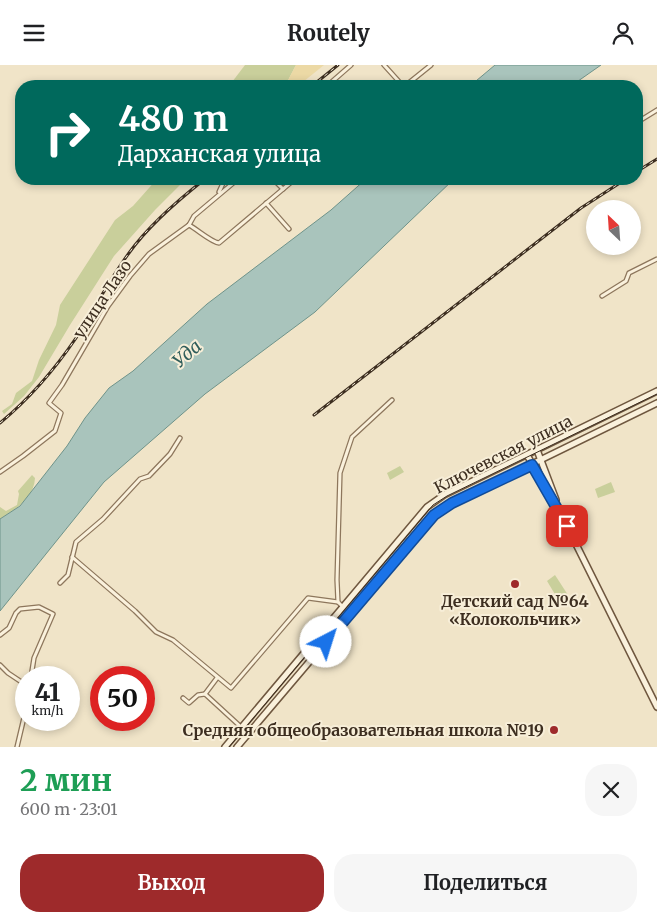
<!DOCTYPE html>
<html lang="ru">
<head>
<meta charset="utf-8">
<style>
	body { margin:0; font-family:Merriweather,serif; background:#f6f6f6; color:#202124; height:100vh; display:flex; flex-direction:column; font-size:19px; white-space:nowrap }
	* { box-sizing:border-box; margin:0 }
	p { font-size:16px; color:#757577 }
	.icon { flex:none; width:28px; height:28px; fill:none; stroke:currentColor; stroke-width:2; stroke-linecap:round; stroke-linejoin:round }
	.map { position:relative; height:682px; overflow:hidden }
	.drawer { display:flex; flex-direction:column; background:#fff; flex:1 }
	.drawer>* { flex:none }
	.top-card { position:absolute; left:15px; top:15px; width:628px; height:105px; border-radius:20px; box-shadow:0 2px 8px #0003; background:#00695c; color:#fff; overflow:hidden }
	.needle { width:32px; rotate:335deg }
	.buttons { position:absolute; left:586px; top:135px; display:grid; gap:10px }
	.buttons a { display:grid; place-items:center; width:55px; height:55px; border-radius:50%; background:#fff; box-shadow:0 2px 8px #0003; font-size:25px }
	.speed { position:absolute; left:15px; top:601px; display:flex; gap:10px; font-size:25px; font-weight:700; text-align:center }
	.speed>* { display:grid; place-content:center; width:65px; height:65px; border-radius:50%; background:#fff; box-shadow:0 2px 8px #0003; line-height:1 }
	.speed small { font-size:12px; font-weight:400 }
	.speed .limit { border:8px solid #d22; background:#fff; color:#111 }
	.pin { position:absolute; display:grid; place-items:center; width:42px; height:42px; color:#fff; margin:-21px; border-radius:10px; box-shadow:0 2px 8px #0006 }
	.me { position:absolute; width:55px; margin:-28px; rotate:40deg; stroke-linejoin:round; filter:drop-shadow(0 0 4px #0008) }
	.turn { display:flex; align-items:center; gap:18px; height:105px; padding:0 20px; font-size:22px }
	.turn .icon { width:65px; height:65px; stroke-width:2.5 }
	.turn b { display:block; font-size:35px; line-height:42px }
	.round { display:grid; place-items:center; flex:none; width:52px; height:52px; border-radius:20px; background:#f6f6f6 }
	.summary { display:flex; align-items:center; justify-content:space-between; height:85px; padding:0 20px }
	h1 { font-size:30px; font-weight:700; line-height:38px; color:#1e9e55 }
	.cta { display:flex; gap:10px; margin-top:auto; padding:10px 20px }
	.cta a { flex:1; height:58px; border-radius:20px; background:#9e2a2b; color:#fff; font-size:20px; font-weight:700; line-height:58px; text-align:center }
	.cta a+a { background:#f6f6f6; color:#202124 }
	header { display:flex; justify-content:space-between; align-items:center; height:65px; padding:0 20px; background:#fff; font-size:22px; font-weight:700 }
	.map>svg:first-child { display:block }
</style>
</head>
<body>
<header><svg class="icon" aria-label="menu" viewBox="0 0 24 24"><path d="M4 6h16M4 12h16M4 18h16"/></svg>Routely<svg class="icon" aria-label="person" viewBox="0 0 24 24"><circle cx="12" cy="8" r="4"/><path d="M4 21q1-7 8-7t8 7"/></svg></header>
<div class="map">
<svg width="657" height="682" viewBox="0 0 657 682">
	<rect width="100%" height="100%" fill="#f0e4c8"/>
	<g fill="#c9cf9b">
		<path d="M245 0H296L285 21H229Z"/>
		<path d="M157 114H186L155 145 114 191 70 260 39 312 24 331 4 349 2 346 12 339 16 328 32 316 39 295 56 260 60 240 115 155 133 141Z"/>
		<path d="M400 401 404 407 390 415 387 408Z"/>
		<path d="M32 410 35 413C34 433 16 444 0 454V442L6 446 17 440 19 429 18 426Z"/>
		<path d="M611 417 615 427 598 433 595 424Z"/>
		<path d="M555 510 568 530 559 536 547 516Z"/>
	</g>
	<path fill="#ecd9a5" d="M296 0H324L298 21H285Z"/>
	<g fill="#a9c4bc" stroke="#6f938a">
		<path d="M495 0H601L571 21H470Z"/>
		<path d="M366 114H454L315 247 205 329 104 417 0 546V454L20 441 67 381 85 353 109 323 133 306 207 239 331 145Z"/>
	</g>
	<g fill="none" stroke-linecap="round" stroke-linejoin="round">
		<g stroke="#8d765c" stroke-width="5.5">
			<g id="street">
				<path d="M384 0 403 21"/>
				<path d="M327 21 351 0"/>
				<path d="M405 21 431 0"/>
				<path d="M636 58 657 45"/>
				<path d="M273 114 283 124"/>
				<path d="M219 127 225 114"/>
				<path d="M266 138 289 164"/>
				<path d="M189 160C198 165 211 177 219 178L295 114"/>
				<path d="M189 160 194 151 238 114"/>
				<path d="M602 231 626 216 629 208 657 194"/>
				<path d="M0 407 23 391 55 366 61 348 49 338 62 320 108 241 130 211 149 189 189 160"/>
				<path d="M72 492 135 546 156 567 173 575 231 623 308 533 338 537"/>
				<path d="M60 518 68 510 76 477 103 454 140 414 149 411 170 389 180 373"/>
				<path d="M343 542 338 537 337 515 340 408 352 372 392 335"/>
				<path d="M0 570 9 563 16 548 20 544 39 542 53 549 34 593 31 612"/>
				<path d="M0 600 8 608 26 620"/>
				<path d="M205 629 217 613"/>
				<path d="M183 633 189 638 198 630 205 629 241 662"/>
				<path d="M17 682 26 644"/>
			</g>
		</g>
		<g stroke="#6f573f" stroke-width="8">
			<g id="secondary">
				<path d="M537 385 556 435"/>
				<path d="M527 390 560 447 657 642"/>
				<path d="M225 682 427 442 444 430 657 326"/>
				<path d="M237 682 434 450 452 438 657 338"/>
			</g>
		</g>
		<use href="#street" stroke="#faf1dc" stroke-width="3"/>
		<use href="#secondary" stroke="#faf1dc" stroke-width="5"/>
		<path stroke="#3d2e20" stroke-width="1" d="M229 682 433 440 447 431 657 329"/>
		<g stroke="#3d2e20" stroke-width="3">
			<g id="rail">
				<path d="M312 21 338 0"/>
				<path d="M636 107 657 94"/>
				<path d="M314 350 581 143 626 114"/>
				<path d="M0 358C29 334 55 304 76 273 94 245 109 215 129 188 149 160 177 136 205 114"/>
			</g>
		</g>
		<use href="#rail" stroke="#f7eed8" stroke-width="1" stroke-dasharray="4" stroke-linecap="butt"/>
	</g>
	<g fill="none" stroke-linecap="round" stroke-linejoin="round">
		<g stroke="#114b97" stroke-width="12">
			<path id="route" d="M326 577 434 450 452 438 532 400 567 461"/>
		</g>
		<use href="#route" stroke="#1a73e8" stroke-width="9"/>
	</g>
	<g fill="#9e2a2b" stroke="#f7eed8" stroke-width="2">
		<circle cx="515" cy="519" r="5"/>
		<circle cx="554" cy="665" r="5"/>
	</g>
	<g text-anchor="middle" stroke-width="4" stroke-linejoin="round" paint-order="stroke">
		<g font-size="16" fill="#3d2e20" stroke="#f7eed8">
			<text transform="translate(102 234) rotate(-56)" y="6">улица Лазо</text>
			<text transform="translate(503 389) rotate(-27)" y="6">Ключевская улица</text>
		</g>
		<g font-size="16" font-weight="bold" fill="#3d2e20" stroke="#f7eed8">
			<text x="515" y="542">Детский сад №64<tspan x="515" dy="18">«Колокольчик»</tspan></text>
			<text x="544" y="671" text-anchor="end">Средняя общеобразовательная школа №19</text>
		</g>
		<g font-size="18" font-style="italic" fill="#2f5d5a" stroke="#f7eed8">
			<text transform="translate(187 289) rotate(-41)" y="6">Уда</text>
		</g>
	</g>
</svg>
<div class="buttons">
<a><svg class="needle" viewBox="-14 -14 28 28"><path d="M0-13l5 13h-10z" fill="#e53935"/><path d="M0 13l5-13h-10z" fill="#757577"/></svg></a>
</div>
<div class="speed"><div>41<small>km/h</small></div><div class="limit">50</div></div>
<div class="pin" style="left:567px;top:461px;background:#d93025"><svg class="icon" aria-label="arrive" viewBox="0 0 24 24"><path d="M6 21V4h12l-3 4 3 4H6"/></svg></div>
<svg class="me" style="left:326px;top:577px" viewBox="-20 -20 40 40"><circle r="19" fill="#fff"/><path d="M0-13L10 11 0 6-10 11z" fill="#1a73e8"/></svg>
<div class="top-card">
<div class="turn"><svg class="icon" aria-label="right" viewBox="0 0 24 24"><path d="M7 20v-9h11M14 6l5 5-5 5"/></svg><div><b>480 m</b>Дарханская улица</div></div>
</div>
</div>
<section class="drawer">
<div class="summary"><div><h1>2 мин</h1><p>600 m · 23:01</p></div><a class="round"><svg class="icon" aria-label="close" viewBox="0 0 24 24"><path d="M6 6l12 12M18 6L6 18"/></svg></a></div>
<div class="cta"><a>Выход</a><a>Поделиться</a></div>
</section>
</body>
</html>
